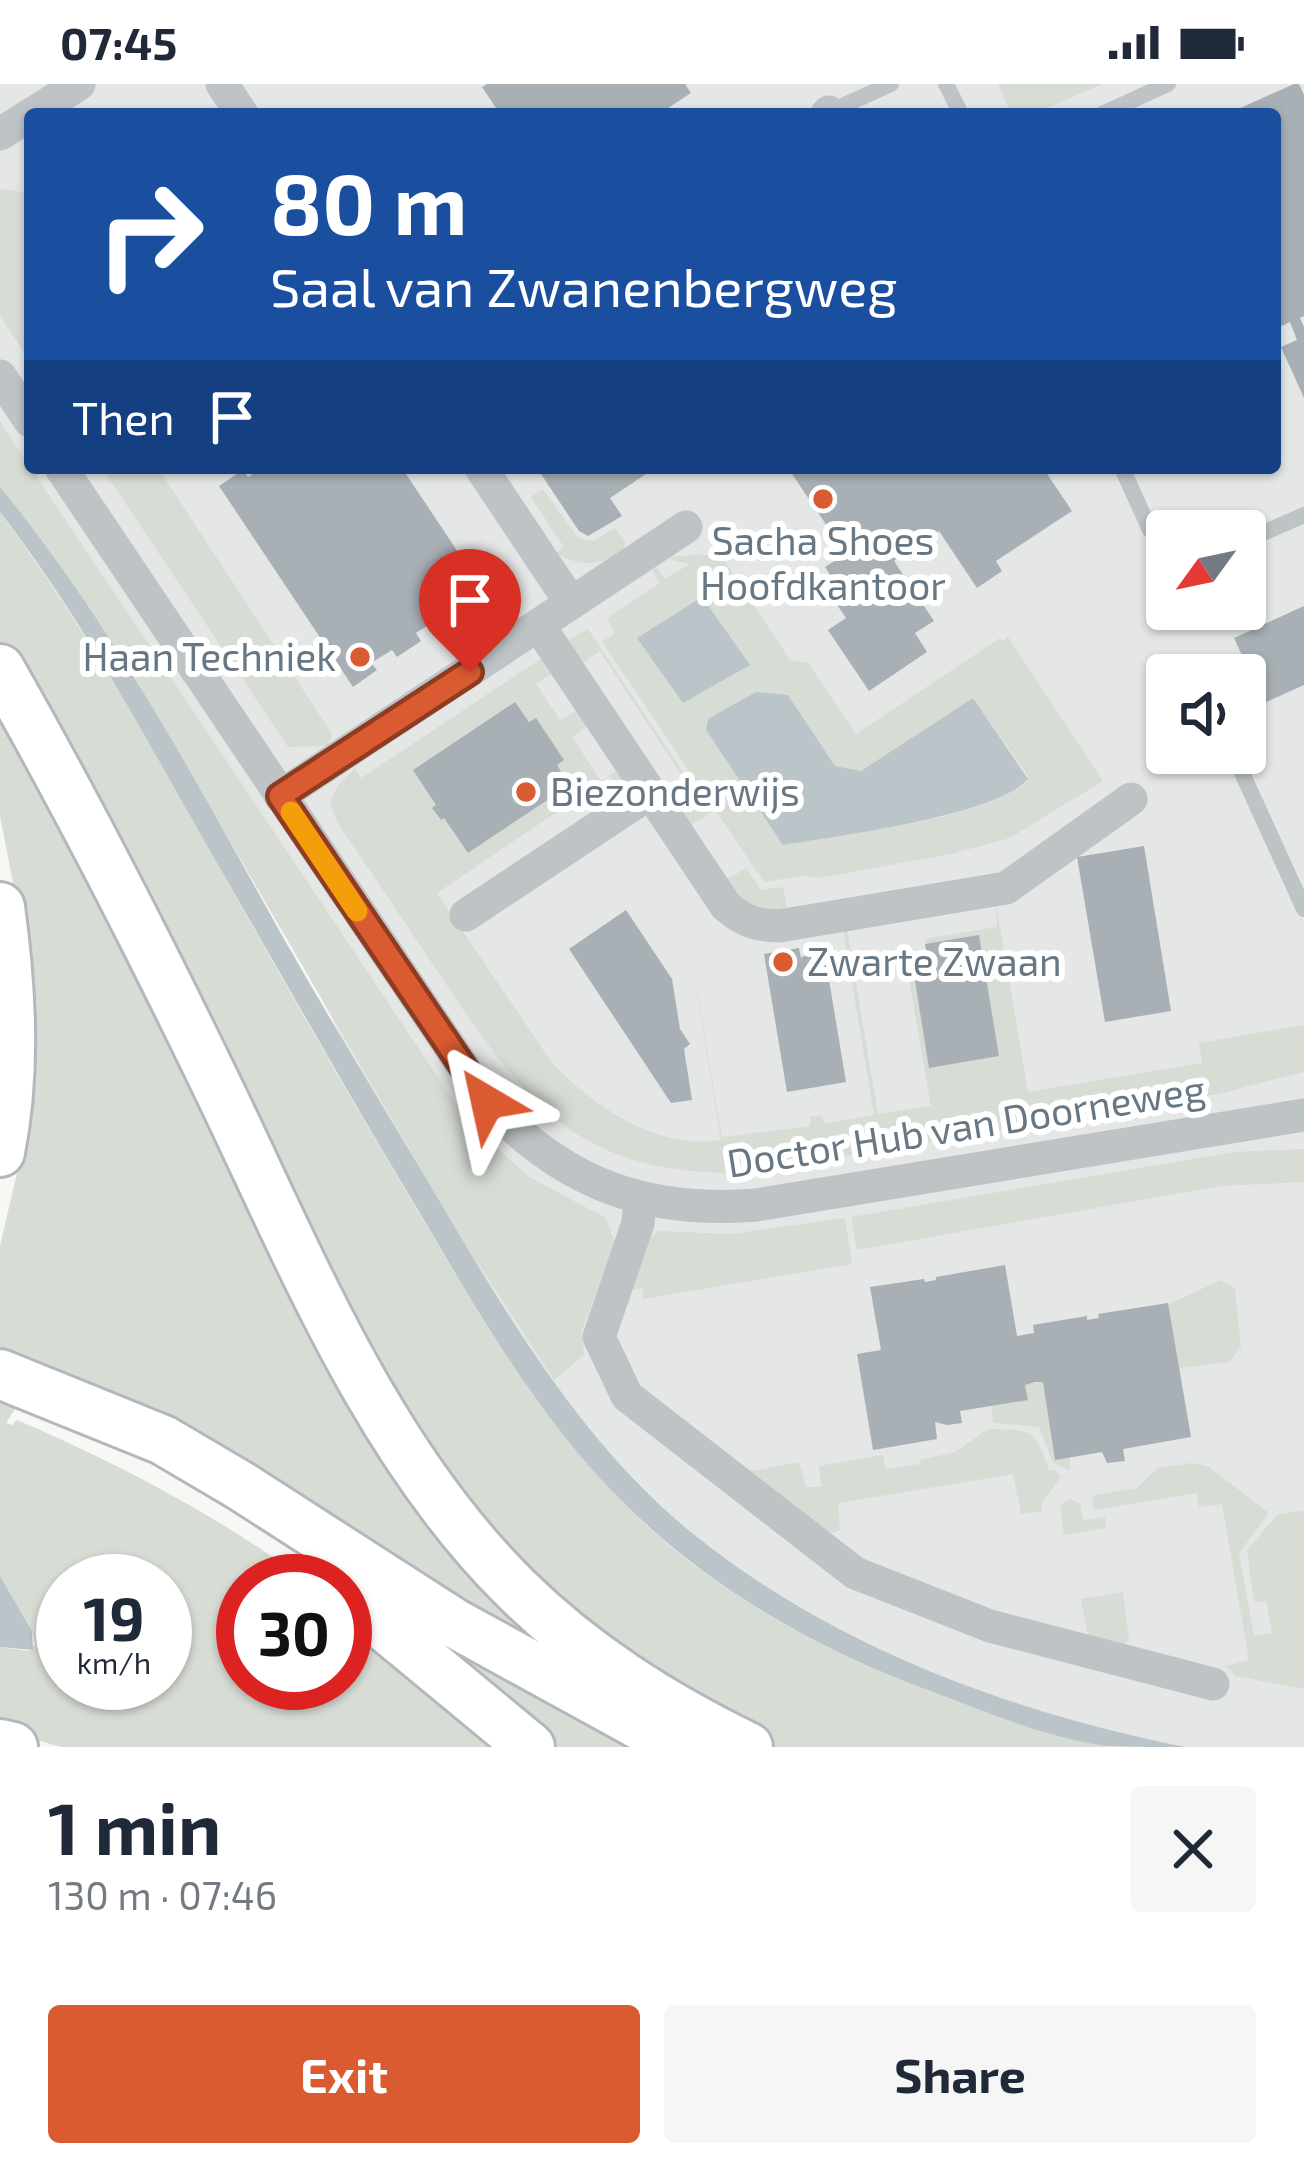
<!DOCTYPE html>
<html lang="en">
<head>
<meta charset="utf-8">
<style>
	body { margin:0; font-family:"Exo 2",sans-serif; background:#f6f6f7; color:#1f2937; height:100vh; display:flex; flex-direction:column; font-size:45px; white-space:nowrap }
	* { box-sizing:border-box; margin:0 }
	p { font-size:39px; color:#747a83 }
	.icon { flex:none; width:66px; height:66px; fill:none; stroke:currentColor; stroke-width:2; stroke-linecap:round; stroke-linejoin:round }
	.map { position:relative; height:1663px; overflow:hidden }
	.details { display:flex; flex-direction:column; background:#fff; flex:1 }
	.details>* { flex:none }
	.hud { position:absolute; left:24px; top:24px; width:1257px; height:366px; border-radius:12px; box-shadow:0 3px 9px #0004; background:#1a4fa0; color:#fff; overflow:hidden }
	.needle { width:78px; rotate:237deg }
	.tools { position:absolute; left:1146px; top:426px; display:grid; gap:24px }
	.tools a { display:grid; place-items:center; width:120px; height:120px; border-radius:12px; background:#fff; box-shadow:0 3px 9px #0004; font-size:60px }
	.speed { position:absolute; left:36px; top:1470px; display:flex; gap:24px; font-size:60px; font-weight:700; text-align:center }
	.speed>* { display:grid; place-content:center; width:156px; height:156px; border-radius:50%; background:#fff; box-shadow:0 3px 9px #0004; line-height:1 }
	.speed small { font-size:30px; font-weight:400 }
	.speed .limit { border:18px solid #d22; background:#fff; color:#111 }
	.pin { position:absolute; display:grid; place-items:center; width:102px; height:102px; color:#fff; margin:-123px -51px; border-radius:50% 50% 50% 0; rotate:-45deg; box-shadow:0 0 12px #0007 }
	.pin .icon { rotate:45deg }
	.me { position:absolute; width:132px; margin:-66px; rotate:324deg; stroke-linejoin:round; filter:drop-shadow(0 0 9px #0008) }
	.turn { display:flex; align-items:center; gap:42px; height:252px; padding:0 48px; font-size:54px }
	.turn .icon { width:156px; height:156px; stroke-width:2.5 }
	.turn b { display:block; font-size:84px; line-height:102px }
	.then { display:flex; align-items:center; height:114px; padding:0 48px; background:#0003; gap:24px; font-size:45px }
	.round { display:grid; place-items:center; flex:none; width:126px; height:126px; border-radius:12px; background:#f6f6f7 }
	.summary { display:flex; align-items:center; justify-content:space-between; height:204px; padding:0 48px }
	h1 { font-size:72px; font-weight:700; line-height:90px }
	.primary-button { display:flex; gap:24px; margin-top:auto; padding:24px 48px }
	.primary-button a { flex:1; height:138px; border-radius:12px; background:#da5b32; color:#fff; font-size:48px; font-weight:700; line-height:138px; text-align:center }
	.primary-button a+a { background:#f6f6f7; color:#1f2937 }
	.status { display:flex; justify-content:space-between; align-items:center; height:84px; padding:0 60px; background:#fff; direction:ltr }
	.status svg { height:33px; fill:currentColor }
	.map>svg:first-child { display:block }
</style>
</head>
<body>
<div class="status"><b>07:45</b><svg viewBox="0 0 49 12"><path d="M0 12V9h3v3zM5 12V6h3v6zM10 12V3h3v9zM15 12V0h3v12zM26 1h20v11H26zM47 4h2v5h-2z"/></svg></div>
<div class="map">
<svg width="1304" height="1663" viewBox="0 0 1304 1663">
	<rect width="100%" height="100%" fill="#f7f7f5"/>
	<path fill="#e5e6e6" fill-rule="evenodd" d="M0 0H1304V1663H1088L953 1631 715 1509 585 1388 508 1282 161 598 0 367ZM30 30H1275V384H30ZM1167 447H1245V525H1167ZM1167 591H1245V669H1167Z"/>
	<g fill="#d7dcd4" fill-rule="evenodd">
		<path d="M998 0H1102L1034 30H1011Z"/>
		<path d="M0 105 30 109V277L0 232Z"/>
		<path d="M0 338 466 1035 529 1093 606 1134 615 1159 582 1246 584 1271 554 1296 458 1149 129 584 52 471 0 403Z"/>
		<path d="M102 384H158L332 650 328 662 288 663Z"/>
		<path d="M543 405 578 454 593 457 615 444 625 457 623 470C598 481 580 483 556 469L564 463 531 413Z"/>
		<path d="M0 428C78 533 142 644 206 759 272 877 339 995 409 1112 488 1244 570 1389 695 1482 816 1573 962 1625 1107 1663H765L583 1548 436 1387 0 562Z"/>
		<path d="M700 470 722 473 790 576 808 579 856 650 1000 554 1002 557 1008 553 1103 697 1010 754 951 770 819 794 801 792 764 798 602 558 615 549 607 534 660 499 652 486 656 483 665 495 690 480 668 475 672 473ZM788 611 835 682 862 687 973 614 1028 692 1027 698C973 738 855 747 788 760Z"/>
		<path d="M588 545 710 729 691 741 683 730 699 718 600 567 576 583 564 550 568 556Z"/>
		<path d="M542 574 554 588 536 600 560 636 578 626 588 641 572 653 601 697 619 686C624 695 630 701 622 710L610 692 437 809 550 976C589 1020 658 1067 721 1056L688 855 722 1053 810 1042V1033L822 1031 824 1040 874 1031 843 845H847L878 1030 931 1022 908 889 913 888 930 984 999 972 924 855 997 843 996 820 1028 1008 1202 979 1199 959 1304 941V988L1218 1010 741 1089C579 1090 527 1022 444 897 408 844 373 791 337 738L330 719 338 701 355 684 361 694ZM515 618 570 700 468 769 444 734 440 736 433 724 436 721 413 686Z"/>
		<path d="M0 613 206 1009 559 1575 48 1287 50 1282 44 1280 6 1339 12 1341 17 1336C120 1380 216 1431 307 1497H243V1599H345V1526L508 1663H61L0 1646V1563L29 1567 35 1561 32 1547 0 1492V1162L23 1063 26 866 0 732ZM63 1497H165V1599H63Z"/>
		<path d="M746 784 761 806 783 803 788 830 752 825 724 798Z"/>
		<path d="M1304 1065V1098L1221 1102 857 1166 851 1133 1234 1068Z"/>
		<path d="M845 1134 852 1180 643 1215V1204L626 1207 645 1159 658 1147 731 1150Z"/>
		<path d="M1221 1196 1235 1204 1241 1263 1229 1278 1175 1285 1165 1222Z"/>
		<path d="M1047 1297 1070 1371V1386L1053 1379 1039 1343 993 1339 991 1318 1021 1301Z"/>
		<path d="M988 1345C1032 1346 1035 1344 1049 1386H1055L1061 1393 1042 1419V1427L1021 1430 1013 1390 838 1419 840 1446 830 1450 748 1388 799 1378 806 1403H821L819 1382 883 1371 886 1385 920 1380V1376L955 1368Z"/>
		<path d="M1192 1379 1209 1383 1269 1429 1239 1469 1254 1552 1272 1549 1266 1517 1254 1518 1247 1466 1277 1431 1304 1426V1605L1236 1592 1226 1582 1249 1576 1222 1420 1199 1423 1197 1409 1095 1426 1092 1416 1095 1411 1137 1404 1157 1384Z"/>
		<path d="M1070 1415 1080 1419 1083 1436 1105 1433 1106 1444 1064 1451 1060 1422Z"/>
		<path d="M1123 1508 1129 1556 1118 1564 1089 1557 1081 1515Z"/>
		<path d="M372 1510 645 1663H547Z"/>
	</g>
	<g fill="#bac4c9">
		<path d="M0 403C113 541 197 699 284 855 330 936 379 1016 427 1096 501 1221 578 1357 692 1449 833 1563 1010 1628 1186 1663 1160 1663 1131 1663 1105 1662 1045 1653 989 1629 933 1608 820 1567 712 1506 626 1421 541 1338 478 1228 418 1126 345 1005 276 881 205 758 141 645 80 532 0 428Z"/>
		<path d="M702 513 750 581 683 619 637 554Z"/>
		<path d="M756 608 788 611 835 682 861 687 973 614 1028 695C996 732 836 752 783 761L706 646 708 635Z"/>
		<path d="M0 1492 32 1547 33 1566 0 1563Z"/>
	</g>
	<g fill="#a8b0b5">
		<path d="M487 0H685L691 9 659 30 650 27 645 30H500L482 3Z"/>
		<path d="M1294 0H1299L1304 11V232L1300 234 1304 243V314L1281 263 1297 256 1290 238 1275 245V30H1227Z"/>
		<path d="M262 384H402L462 474 469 470 495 509 463 529 458 521 416 549 421 557 397 573 392 566 371 579 377 586 353 603 219 402 243 386 248 393Z"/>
		<path d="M537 384H655L610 414 622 432 588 452 579 447Z"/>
		<path d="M788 384H1043L1072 427 996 477 1002 487 977 504 939 447 894 477 934 537 915 549 927 568 869 607 828 546 846 534 835 518 844 512 825 483 846 470Z"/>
		<path d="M1304 522V601L1264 619 1234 554Z"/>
		<path d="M515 618 529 638 536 634 564 676 557 681 570 701 468 769 444 734 441 736 432 724 436 721 413 686Z"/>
		<path d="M1144 762 1171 927 1105 938 1077 773Z"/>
		<path d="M626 826 672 895 680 945 690 960 684 965 692 1016 671 1019 569 865Z"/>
		<path d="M979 851 999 972 929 984 912 879 928 876 925 860Z"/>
		<path d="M823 860 846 998 787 1008 764 870 799 864 801 874Z"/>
		<path d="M1005 1181 1017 1252 1034 1249 1033 1241 1087 1232V1236L1099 1234 1098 1230 1168 1219 1191 1353 1123 1365 1125 1377 1107 1379 1102 1368 1055 1376 1043 1298H1035L1025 1301 1028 1316 960 1327 962 1339 947 1341 935 1338 937 1355 873 1366 857 1270 881 1266 870 1203 924 1195 925 1198 936 1196V1193Z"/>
	</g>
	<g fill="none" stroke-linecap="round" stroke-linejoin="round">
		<g stroke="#b3b8bd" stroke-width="54">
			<g id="secondary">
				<path d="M0 585C78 722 150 863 219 1006 302 1178 377 1368 516 1505 584 1572 662 1621 748 1663"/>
				<path d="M0 823C11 903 16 988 0 1068"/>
				<path d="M0 1290 163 1356 241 1402 454 1539 678 1662"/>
				<path d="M345 1510 530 1663"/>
				<path d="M0 1660 13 1663"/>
			</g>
		</g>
		<g stroke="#bec3c6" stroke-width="16">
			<path d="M946 0 961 30"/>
			<path d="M829 28 891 0"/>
			<path d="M1102 30 1168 0"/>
			<path d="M1122 384 1150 446 1167 465"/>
			<path d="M1245 457 1304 431"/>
			<path d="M1233 669 1304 825"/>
		</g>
		<g stroke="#bec3c6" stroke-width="33">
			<path d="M222 0 242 30"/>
			<path d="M32 30 79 0"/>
			<path d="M827 30 829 28"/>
			<path d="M0 50 30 31"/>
			<path d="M0 292 30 337"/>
			<path d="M61 384 487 1018C564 1099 644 1130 756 1121L1304 1031"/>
			<path d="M481 384 571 519"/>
			<path d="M539 542 726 822C743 837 757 842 779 842L1006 804 1131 715"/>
			<path d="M280 712 686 443"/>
			<path d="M466 831 650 709"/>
			<path d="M640 1115 638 1139 599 1253 627 1312 855 1489 990 1542 1213 1600"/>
		</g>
		<use href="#secondary" stroke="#fff" stroke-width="48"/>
	</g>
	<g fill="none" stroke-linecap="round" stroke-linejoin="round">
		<g stroke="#8e3b20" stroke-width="30">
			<path id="route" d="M470 588 280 712 487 1018"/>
		</g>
		<use href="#route" stroke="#da5b32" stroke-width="21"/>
		<path stroke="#f59e0b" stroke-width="21" d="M291 728 357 827"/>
	</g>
	<g fill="#da5b32" stroke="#fff" stroke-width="4.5">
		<circle cx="823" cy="415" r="12"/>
		<circle cx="360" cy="573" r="12"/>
		<circle cx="526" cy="708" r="12"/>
		<circle cx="783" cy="878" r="12"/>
	</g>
	<g text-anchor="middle" stroke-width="12" stroke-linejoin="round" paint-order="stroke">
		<g font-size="39" fill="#687784" stroke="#fff" text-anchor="start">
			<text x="823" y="471" text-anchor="middle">Sacha Shoes<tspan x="823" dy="45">Hoofdkantoor</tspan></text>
			<text x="336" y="587" text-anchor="end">Haan Techniek</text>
			<text x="550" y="722">Biezonderwijs</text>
			<text x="807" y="892">Zwarte Zwaan</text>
		</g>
		<g font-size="39" fill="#687784" stroke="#fff">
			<text transform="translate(966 1042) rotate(-9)" y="14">Doctor Hub van Doorneweg</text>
		</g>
	</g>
</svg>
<div class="tools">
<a><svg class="needle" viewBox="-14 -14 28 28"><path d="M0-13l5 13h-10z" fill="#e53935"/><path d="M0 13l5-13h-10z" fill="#747a83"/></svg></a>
<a><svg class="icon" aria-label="sound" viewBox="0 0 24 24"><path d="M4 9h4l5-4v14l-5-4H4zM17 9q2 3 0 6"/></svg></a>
</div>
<div class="speed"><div>19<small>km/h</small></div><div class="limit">30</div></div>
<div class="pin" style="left:470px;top:588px;background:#d93025"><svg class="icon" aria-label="arrive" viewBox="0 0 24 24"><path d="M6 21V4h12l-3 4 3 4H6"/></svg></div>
<svg class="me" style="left:487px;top:1018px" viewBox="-20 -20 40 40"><path d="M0-17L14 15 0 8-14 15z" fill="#da5b32" stroke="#fff" stroke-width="4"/></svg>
<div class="hud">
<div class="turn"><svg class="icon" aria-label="right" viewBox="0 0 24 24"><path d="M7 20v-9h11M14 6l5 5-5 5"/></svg><div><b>80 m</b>Saal van Zwanenbergweg</div></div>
<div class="then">Then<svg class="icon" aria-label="arrive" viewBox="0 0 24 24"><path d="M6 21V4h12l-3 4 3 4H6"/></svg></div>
</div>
</div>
<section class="details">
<div class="summary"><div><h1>1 min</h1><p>130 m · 07:46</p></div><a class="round"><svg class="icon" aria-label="close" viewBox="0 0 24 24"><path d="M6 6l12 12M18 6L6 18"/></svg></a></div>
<div class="primary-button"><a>Exit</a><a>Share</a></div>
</section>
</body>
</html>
